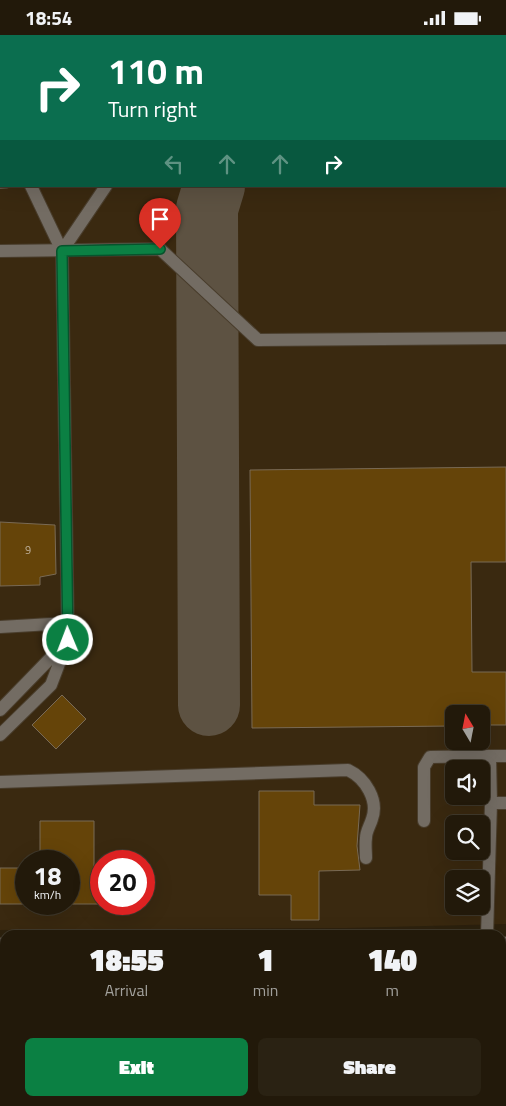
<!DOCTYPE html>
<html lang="en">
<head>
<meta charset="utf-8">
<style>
	body { margin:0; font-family:"Titillium Web",sans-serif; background:#2a2213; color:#f1f3f6; height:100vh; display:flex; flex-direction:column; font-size:19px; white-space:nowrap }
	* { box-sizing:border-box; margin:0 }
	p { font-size:16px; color:#a2a09c }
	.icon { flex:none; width:28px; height:28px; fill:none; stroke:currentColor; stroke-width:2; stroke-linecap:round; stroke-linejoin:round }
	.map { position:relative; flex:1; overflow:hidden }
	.drawer { position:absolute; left:0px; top:895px; width:506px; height:176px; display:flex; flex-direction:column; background:#22190a; border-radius:15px 15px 0 0; box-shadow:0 5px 20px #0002,0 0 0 1px #3f382b }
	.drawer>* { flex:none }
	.guide { position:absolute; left:0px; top:0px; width:506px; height:152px; box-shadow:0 5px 20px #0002,0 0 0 1px #3f382b; background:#0b6e4f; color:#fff; overflow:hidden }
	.needle { width:32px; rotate:350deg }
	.fabs { position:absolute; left:445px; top:670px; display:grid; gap:10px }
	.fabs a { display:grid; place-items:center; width:45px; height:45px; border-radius:8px; background:#22190a; box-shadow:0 5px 20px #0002,0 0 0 1px #3f382b; font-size:25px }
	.speed { position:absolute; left:15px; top:815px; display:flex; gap:10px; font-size:25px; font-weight:700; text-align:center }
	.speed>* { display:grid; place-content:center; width:65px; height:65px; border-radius:50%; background:#22190a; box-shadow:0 5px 20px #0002,0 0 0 1px #3f382b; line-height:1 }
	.speed small { font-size:12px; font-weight:400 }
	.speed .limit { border:8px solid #d22; background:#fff; color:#111 }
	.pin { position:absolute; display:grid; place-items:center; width:42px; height:42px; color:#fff; margin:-51px -21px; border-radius:50% 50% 50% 0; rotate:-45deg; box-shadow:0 0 5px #0007 }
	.pin .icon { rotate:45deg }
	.me { position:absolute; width:55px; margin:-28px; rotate:359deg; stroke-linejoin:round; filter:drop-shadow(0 0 4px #0008) }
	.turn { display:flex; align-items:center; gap:18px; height:105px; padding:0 25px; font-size:22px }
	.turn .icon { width:65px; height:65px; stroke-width:2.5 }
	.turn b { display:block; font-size:35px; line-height:42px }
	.lanes { display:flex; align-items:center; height:48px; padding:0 25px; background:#0003; justify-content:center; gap:25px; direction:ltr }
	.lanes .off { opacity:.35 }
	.eta { display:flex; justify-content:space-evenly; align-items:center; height:85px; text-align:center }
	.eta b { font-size:30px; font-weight:800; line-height:35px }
	.button { display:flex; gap:10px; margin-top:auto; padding:10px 25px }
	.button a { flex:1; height:58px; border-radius:8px; background:#0b8043; color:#fff; font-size:20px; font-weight:800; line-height:58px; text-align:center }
	.button a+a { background:#2a2213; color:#f1f3f6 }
	.status { display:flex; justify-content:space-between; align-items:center; height:35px; padding:0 25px; background:#22190a; direction:ltr }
	.status svg { height:14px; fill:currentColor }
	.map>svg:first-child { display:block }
</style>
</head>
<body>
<div class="status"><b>18:54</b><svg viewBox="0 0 49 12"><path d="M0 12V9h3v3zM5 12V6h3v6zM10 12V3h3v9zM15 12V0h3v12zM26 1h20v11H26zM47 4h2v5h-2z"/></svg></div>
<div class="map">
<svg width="506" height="1071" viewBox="0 0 506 1071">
	<rect width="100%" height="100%" fill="#2d210e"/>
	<path fill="#3a2910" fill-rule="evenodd" d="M0 0H506V889L347 893 0 895ZM1 1H505V151H1ZM454 679H481V706H454ZM454 734H481V761H454ZM454 789H481V816H454ZM26 826H69V869H26ZM101 826H144V869H101ZM454 844H481V871H454Z"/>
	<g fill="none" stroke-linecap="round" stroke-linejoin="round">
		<g stroke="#5d5242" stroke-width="62">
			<path d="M505 113H506"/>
			<path d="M0 123H1"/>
			<path d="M209 670 207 174 214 151"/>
		</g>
	</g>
	<g fill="#654409" stroke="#796a55">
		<path d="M506 432V527H471L472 637H506V690H481V679H454V691L252 693 250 435Z"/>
		<path d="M0 487 55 490 56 539 40 542V550L0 551Z"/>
		<path d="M62 660 86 684 56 714 32 690Z"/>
		<path d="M259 756H314V770H360L357 811 360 835 319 836V885H291V860H259Z"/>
		<path d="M40 786H94V836H101V869H69V826H40Z"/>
		<rect x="0" y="833" width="26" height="36"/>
	</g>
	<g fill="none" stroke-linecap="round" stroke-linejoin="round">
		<g stroke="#493d2c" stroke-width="14">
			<g id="minor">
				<path d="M505 26H506"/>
				<path d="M0 28H1"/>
				<path d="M0 89 1 91"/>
				<path d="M31 151 62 216 68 605"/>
				<path d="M0 216 160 214 258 305 506 303"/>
				<path d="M62 216 106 151"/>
				<path d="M0 592 68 588"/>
				<path d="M0 675 68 605 51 650 0 700"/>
				<path d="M506 721H490L491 768H506"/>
				<path d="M0 747 348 735C365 743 379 765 372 784 370 791 366 796 366 803 365 810 366 817 366 823"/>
				<path d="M424 786V732L430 722 490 721"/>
				<path d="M487 900 491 768"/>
				<path d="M501 908H506"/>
				<path d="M0 909H5"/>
				<path d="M0 1012 5 1019"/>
				<path d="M36 1066 39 1071"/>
				<path d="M112 1071V1066"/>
			</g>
		</g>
		<use href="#minor" stroke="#736c63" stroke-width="12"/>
		<g stroke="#8d8475" stroke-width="1">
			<path d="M0 1041 5 1049"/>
			<path d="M16 1066 19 1071"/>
		</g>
	</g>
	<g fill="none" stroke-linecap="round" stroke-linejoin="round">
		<g stroke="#07532c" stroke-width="12">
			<path id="route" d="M68 605 62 216 160 214"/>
		</g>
		<use href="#route" stroke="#0b8043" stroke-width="9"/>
	</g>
	<g text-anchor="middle" stroke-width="5" stroke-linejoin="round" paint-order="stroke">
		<g font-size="11" fill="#bdae98">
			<text x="28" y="519">9</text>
		</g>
	</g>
</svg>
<div class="fabs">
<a><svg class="needle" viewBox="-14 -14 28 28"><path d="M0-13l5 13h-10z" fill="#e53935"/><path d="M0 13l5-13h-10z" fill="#a2a09c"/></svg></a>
<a><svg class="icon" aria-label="sound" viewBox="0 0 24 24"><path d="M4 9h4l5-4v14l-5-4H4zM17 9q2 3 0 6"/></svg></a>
<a><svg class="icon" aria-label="search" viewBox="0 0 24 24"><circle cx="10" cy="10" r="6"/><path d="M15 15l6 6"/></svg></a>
<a><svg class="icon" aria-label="layers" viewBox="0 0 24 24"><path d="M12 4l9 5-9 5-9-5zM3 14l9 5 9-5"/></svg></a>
</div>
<div class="speed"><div>18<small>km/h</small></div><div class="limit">20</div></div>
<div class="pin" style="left:160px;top:214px;background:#d93025"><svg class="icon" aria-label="arrive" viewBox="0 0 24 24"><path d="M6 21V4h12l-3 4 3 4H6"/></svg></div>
<svg class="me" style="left:68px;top:605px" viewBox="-20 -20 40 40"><circle r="17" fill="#0b8043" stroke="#fff" stroke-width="3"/><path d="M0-11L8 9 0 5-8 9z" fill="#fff"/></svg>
<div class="guide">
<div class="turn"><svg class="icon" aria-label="right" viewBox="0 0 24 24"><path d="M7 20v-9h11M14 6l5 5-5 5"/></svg><div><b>110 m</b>Turn right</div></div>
<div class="lanes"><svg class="icon off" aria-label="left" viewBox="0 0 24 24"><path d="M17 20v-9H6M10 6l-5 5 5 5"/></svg><svg class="icon off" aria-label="ahead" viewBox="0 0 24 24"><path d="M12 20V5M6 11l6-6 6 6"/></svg><svg class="icon off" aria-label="ahead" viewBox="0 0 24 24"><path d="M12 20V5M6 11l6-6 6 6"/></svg><svg class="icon" aria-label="right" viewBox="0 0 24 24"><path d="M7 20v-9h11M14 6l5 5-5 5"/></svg></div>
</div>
<section class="drawer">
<div class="eta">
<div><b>18:55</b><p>Arrival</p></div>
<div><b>1</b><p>min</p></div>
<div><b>140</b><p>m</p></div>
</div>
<div class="button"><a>Exit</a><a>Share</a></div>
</section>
</div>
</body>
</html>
